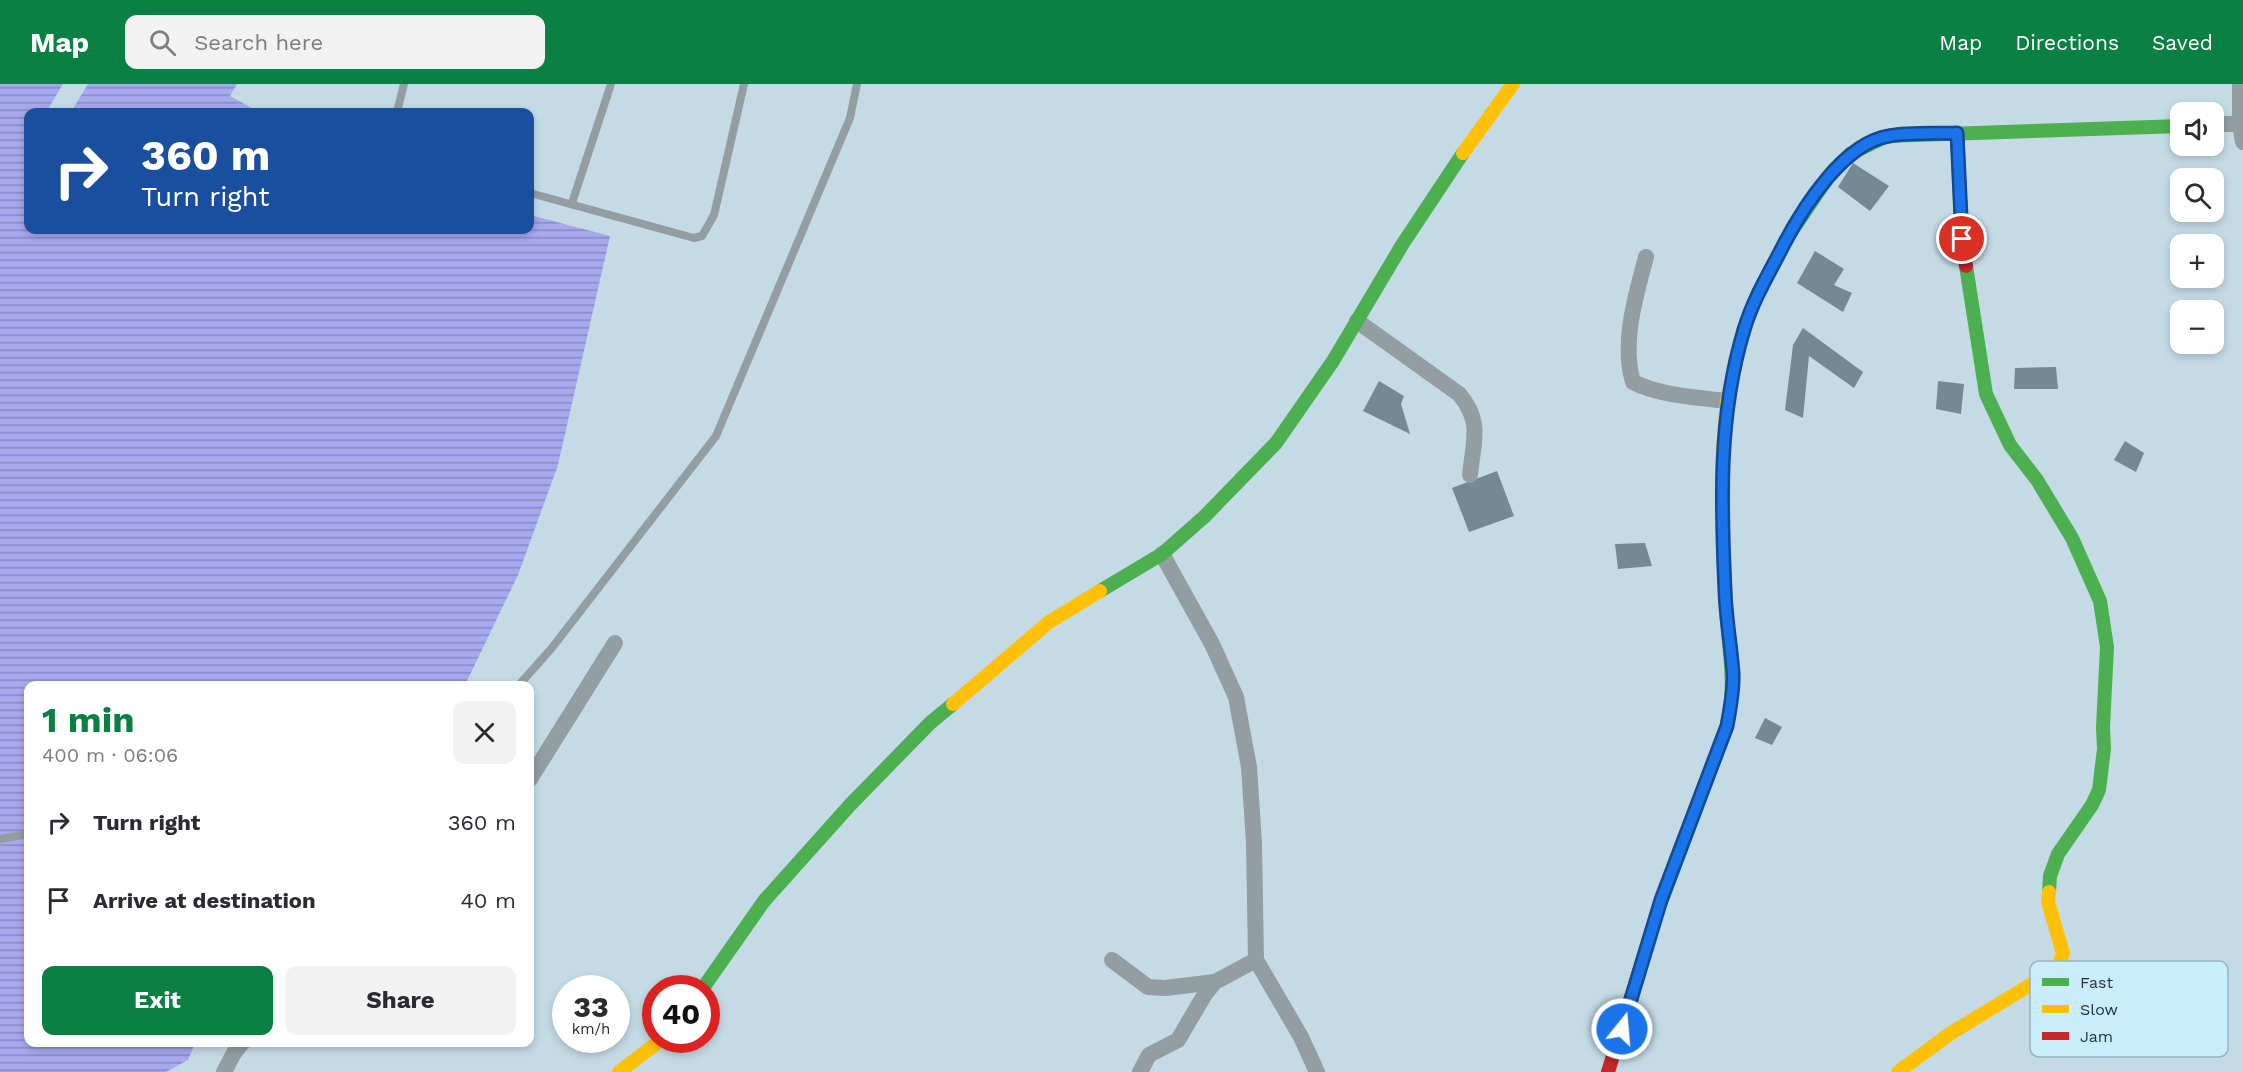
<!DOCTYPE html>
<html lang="en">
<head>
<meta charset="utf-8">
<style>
	body { margin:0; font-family:"Work Sans",sans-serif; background:#f2f2f3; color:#2b2b33; height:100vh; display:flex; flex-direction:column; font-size:22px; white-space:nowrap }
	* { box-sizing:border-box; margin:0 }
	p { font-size:20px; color:#7c7c81 }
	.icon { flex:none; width:33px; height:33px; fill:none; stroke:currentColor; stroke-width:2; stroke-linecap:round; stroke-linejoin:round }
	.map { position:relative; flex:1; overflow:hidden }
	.drawer { position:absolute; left:24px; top:597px; width:510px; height:366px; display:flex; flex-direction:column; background:#fff; border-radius:12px; box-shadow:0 3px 9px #0003 }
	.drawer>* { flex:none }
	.top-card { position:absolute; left:24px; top:24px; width:510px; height:126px; border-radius:12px; box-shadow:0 3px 9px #0003; background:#1a4fa0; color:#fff; overflow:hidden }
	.buttons { position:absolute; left:2170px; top:18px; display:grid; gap:12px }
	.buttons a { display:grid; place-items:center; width:54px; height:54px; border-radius:12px; background:#fff; box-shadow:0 3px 9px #0003; font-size:30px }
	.speed { position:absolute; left:552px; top:891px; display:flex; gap:12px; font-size:30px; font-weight:700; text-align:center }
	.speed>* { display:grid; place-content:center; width:78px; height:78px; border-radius:50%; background:#fff; box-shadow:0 3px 9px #0003; line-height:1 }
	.speed small { font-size:15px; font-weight:400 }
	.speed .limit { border:9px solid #d22; background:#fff; color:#111 }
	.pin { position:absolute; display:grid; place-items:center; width:51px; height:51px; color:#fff; margin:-26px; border:3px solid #fff; border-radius:50%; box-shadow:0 2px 6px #0007 }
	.me { position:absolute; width:66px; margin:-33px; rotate:17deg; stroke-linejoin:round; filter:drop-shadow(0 0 4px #0008) }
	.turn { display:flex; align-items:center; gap:21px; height:126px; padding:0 18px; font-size:27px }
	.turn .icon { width:78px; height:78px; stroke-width:2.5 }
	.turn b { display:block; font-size:42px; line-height:51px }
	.round { display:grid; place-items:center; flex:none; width:63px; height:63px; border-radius:12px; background:#f2f2f3 }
	.headline { display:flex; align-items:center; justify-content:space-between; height:102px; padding:0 18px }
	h1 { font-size:36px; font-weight:700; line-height:45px; color:#0b8043 }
	.button { display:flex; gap:12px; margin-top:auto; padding:12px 18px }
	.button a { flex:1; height:69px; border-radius:12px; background:#0b8043; color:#fff; font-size:24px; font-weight:700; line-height:69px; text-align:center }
	.button a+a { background:#f2f2f3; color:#2b2b33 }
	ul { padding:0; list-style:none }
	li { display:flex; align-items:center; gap:18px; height:78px; padding:0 18px }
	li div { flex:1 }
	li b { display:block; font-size:22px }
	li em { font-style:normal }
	header { display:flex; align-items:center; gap:36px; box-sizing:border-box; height:84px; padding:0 30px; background:#0b8043; color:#fff }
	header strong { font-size:28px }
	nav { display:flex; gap:33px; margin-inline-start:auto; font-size:21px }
	.search { width:420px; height:54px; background:#f2f2f3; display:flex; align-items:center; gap:15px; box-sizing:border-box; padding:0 21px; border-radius:12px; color:#7c7c81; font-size:22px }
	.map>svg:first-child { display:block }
</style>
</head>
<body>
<header>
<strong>Map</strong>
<div class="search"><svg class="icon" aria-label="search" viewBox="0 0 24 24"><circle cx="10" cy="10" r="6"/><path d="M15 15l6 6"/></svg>Search here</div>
<nav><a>Map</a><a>Directions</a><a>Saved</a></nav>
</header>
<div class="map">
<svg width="2243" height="988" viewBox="0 0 2243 988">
	<defs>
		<pattern id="water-rules" width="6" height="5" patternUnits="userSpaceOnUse" patternTransform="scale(1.5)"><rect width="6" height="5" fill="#a8a8ee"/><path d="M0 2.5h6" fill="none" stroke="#8889c2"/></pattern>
	</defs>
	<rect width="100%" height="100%" fill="#c4dbe6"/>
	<path fill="url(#water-rules)" d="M0 0H237L230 12 259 28H28V146H530V131L610 152 558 381 518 491 465 601 28 602V958L195 959 188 976 166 988H0Z"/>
	<path fill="#c4dbe6" d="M63 0H88L71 28H49L47 27Z"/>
	<g fill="#758895">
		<path d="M1853 79 1889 102 1870 127 1838 103Z"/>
		<path d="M1815 167 1844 185 1834 201 1852 209 1843 228 1797 199Z"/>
		<path d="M1803 244 1863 288 1854 304 1809 272 1803 334 1785 326 1793 261Z"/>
		<path d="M2056 283 2058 305H2014L2015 284Z"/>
		<path d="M1379 297 1404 312 1401 320 1410 350 1363 327Z"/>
		<path d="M1938 297 1964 300 1961 330 1936 325Z"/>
		<path d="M2125 357 2144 369 2136 388 2114 376Z"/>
		<path d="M1497 387 1514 432 1469 448 1452 404Z"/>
		<path d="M1645 459 1652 482 1618 485 1615 460Z"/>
		<path d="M1765 634 1782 643 1772 661 1755 654Z"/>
	</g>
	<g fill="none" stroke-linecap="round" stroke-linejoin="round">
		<g stroke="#949da1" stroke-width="8">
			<path d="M397 28 404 0"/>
			<path d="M530 109 694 154 702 152 714 131 744 0"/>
			<path d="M572 119 611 0"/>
			<path d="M518 602 551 565 716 352 850 34 857 0"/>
			<path d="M0 755 28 750"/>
		</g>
		<g stroke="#949da1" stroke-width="16">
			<path d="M2240 0V40L2243 58"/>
			<path d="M2214 40H2240"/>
			<path d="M1646 173C1636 211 1621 259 1633 298 1661 312 1696 313 1727 317"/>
			<path d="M1357 237 1459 310C1483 338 1473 358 1470 391"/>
			<path d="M1162 470 1212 560 1236 613 1249 683 1254 759 1256 876 1301 953 1317 988"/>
			<path d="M530 695 615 559"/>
			<path d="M1112 876 1148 903 1165 904 1215 898"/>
			<path d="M224 988 234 969 243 958"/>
			<path d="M1140 988 1149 971 1178 956 1205 910 1215 898 1256 876"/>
		</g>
		<g stroke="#4caf50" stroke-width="14">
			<path d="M1966 182 1986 310 2010 361 2037 396 2072 454 2100 517 2107 563 2103 643 2104 665 2099 706 2092 721 2058 770 2050 792 2049 808"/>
			<path d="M1743 247 1758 209 1791 148 1831 89 1850 70 1887 52 2181 42"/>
			<path d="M1100 507 1162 470 1204 433 1276 359 1333 277 1402 161 1463 69"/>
			<path d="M1657 829 1727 642C1736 600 1730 577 1727 536 1725 513 1725 489 1723 466"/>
			<path d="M703 904 764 817 850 721 930 639 953 620"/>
		</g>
		<g stroke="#ffc107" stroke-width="14">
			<path d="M1463 69 1513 0"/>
			<path d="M1723 466V365L1727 317 1743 247"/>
			<path d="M953 620 1049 538 1100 507"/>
			<path d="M619 988 661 956"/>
			<path d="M1898 988 1951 949 2058 884 2063 869 2048 818 2049 808"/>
		</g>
		<g stroke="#c62828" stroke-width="14">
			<path d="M1957 49 1962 155 1966 182"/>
			<path d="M1608 988 1657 829"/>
		</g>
	</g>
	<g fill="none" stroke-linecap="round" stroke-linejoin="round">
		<g stroke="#114b97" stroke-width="15">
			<path id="route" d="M1622 945 1661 816 1727 642C1730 625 1734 607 1733 589 1731 561 1726 535 1725 507 1721 419 1718 331 1744 246 1753 215 1770 188 1784 160 1804 122 1844 59 1889 52 1911 48 1935 50 1957 49L1962 155"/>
		</g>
		<use href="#route" stroke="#1a73e8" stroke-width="10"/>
	</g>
	<rect x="2030" y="877" width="198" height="96" rx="9" fill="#caedfd" stroke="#96b4c2" stroke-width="1.5"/>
	<rect x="2042" y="894" width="27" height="8" fill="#4caf50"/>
	<rect x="2042" y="921" width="27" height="8" fill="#ffc107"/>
	<rect x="2042" y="948" width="27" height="8" fill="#c62828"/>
	<g font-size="16" fill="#1e2f37">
		<text x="2080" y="904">Fast</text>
		<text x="2080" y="931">Slow</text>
		<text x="2080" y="958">Jam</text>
	</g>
</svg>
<div class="buttons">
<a><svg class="icon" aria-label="sound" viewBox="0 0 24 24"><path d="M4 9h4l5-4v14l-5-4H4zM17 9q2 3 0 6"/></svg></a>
<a><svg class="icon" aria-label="search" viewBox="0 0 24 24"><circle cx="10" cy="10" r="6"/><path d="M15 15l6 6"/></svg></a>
<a>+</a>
<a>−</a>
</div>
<div class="speed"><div>33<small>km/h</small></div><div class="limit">40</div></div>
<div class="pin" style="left:1962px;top:155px;background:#d93025"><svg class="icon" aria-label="arrive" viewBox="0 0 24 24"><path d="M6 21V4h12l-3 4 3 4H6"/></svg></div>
<svg class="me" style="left:1622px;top:945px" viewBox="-20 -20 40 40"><circle r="17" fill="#1a73e8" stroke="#fff" stroke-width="3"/><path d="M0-11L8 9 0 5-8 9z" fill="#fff"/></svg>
<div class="top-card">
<div class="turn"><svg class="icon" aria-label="right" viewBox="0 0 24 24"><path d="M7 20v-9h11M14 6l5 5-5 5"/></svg><div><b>360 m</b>Turn right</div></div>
</div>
<section class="drawer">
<div class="headline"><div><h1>1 min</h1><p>400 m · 06:06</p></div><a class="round"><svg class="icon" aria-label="close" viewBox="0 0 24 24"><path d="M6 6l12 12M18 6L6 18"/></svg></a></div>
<ul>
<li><svg class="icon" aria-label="right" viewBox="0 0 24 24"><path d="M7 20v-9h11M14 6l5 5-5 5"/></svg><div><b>Turn right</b></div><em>360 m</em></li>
<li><svg class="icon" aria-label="arrive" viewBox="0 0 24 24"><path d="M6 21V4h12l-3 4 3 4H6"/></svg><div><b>Arrive at destination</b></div><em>40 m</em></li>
</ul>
<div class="button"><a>Exit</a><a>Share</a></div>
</section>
</div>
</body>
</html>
